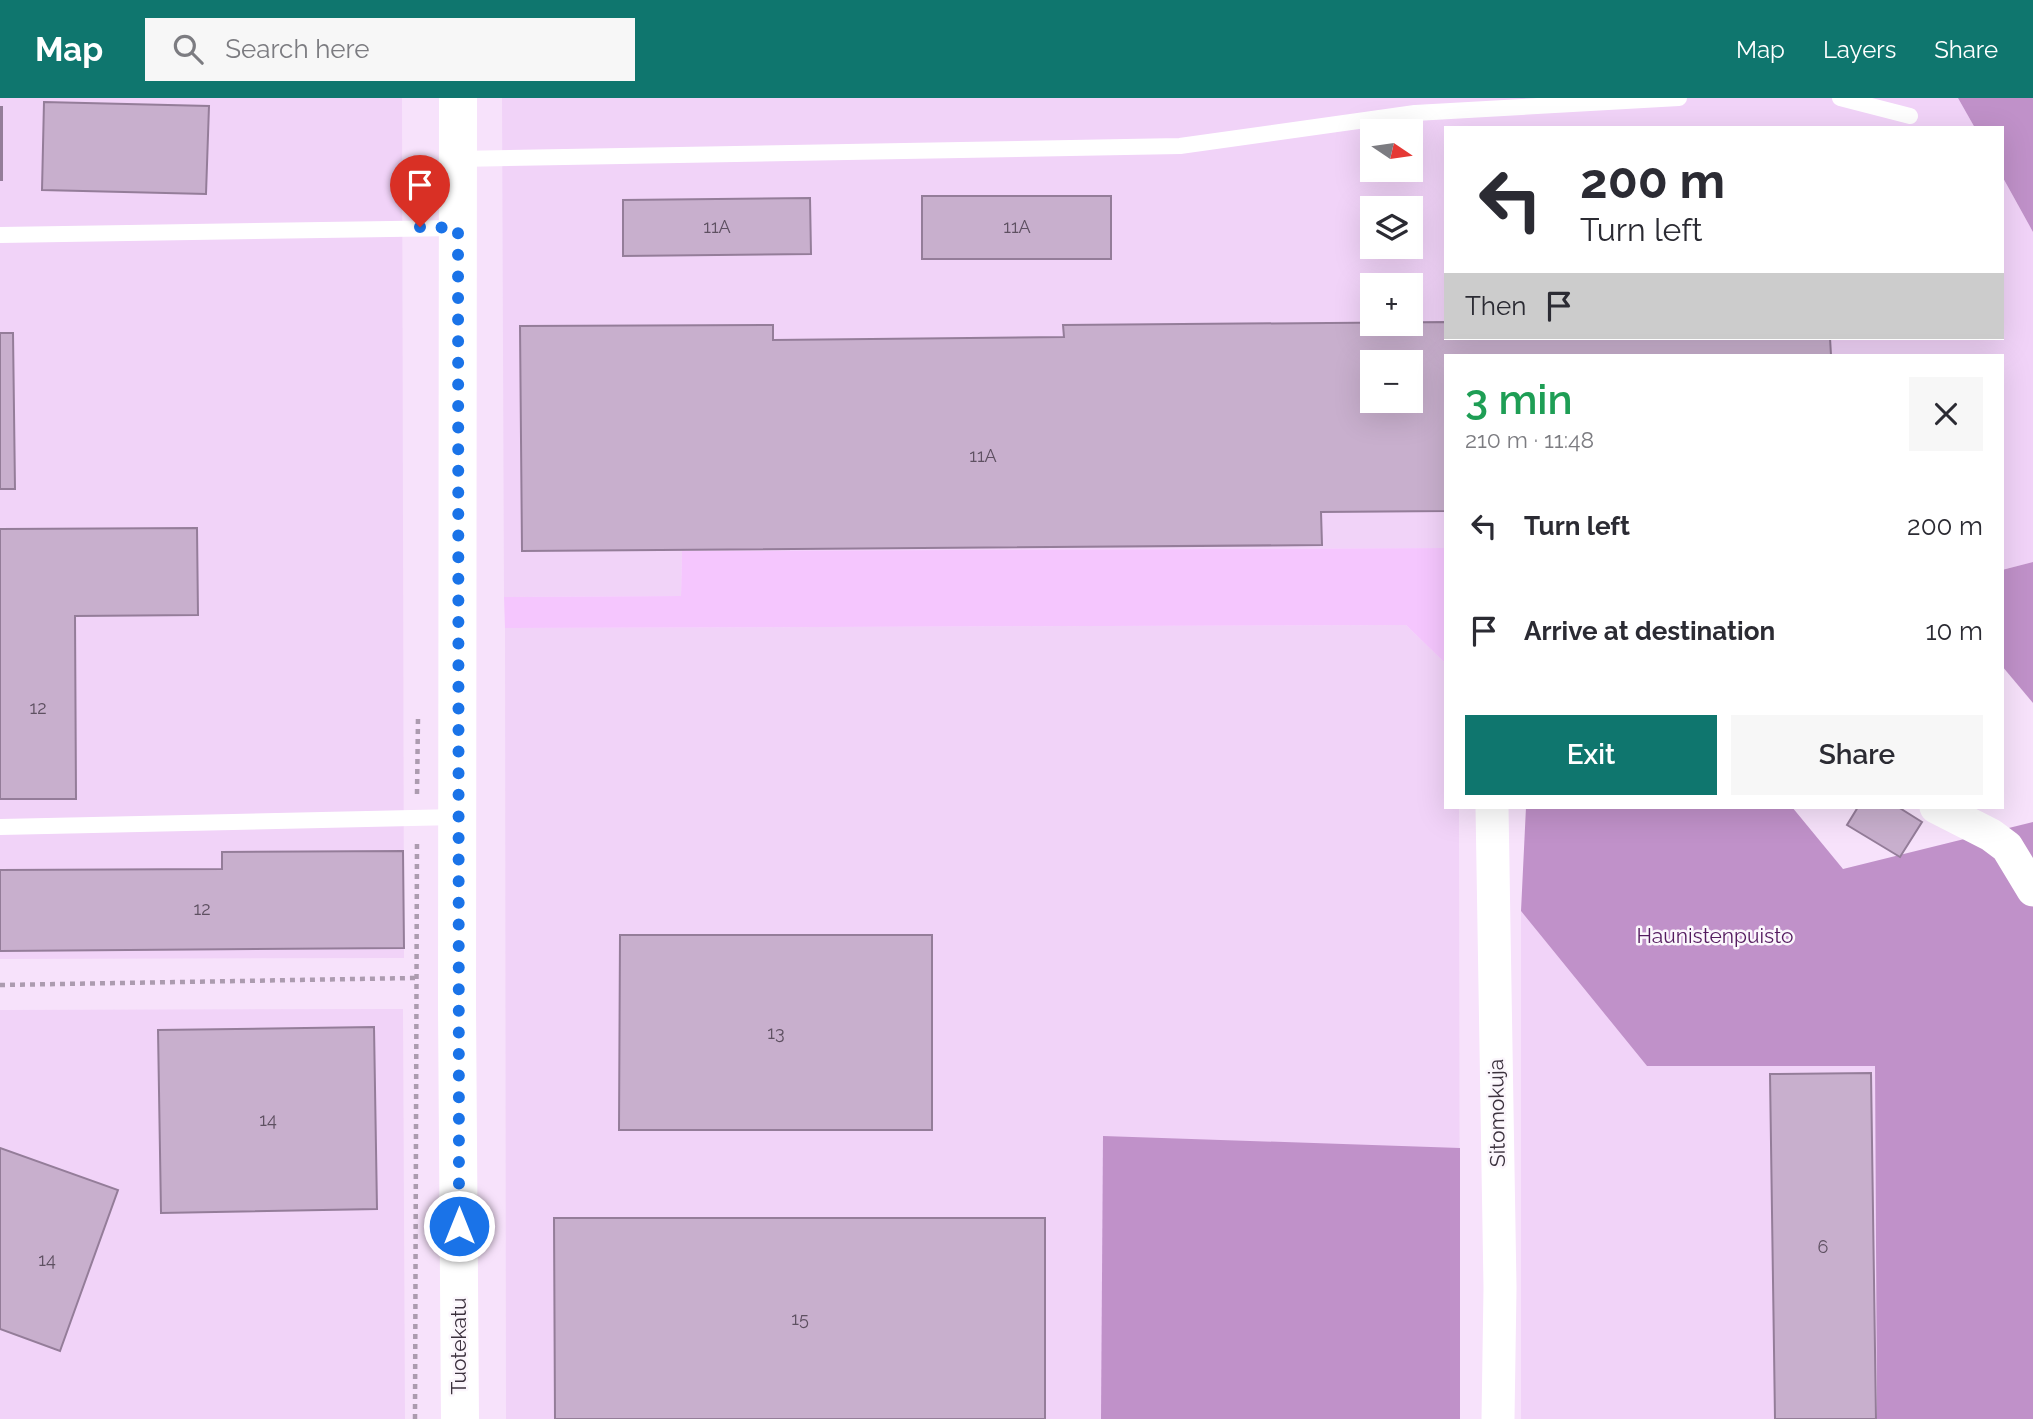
<!DOCTYPE html>
<html lang="en">
<head>
<meta charset="utf-8">
<style>
	body { margin:0; font-family:Raleway,sans-serif; background:#f7f7f7; color:#2b2b33; height:100vh; display:flex; flex-direction:column; font-size:26px; white-space:nowrap }
	* { box-sizing:border-box; margin:0 }
	p { font-size:23px; color:#7c7c81 }
	.icon { flex:none; width:38px; height:38px; fill:none; stroke:currentColor; stroke-width:2; stroke-linecap:round; stroke-linejoin:round }
	.map { position:relative; flex:1; overflow:hidden }
	.drawer { position:absolute; left:1444px; top:256px; width:560px; height:455px; display:flex; flex-direction:column; background:#fff; border-radius:0px; box-shadow:0 7px 28px #0002 }
	.drawer>* { flex:none }
	.hud { position:absolute; left:1444px; top:28px; width:560px; height:214px; border-radius:0px; box-shadow:0 7px 28px #0002; background:#fff; color:#2b2b33; overflow:hidden }
	.needle { width:46px; rotate:103deg }
	.buttons { position:absolute; left:1360px; top:21px; display:grid; gap:14px }
	.buttons a { display:grid; place-items:center; width:63px; height:63px; border-radius:0px; background:#fff; box-shadow:0 7px 28px #0002; font-size:35px }
	.pin { position:absolute; display:grid; place-items:center; width:60px; height:60px; color:#fff; margin:-72px -30px; border-radius:50% 50% 50% 0; rotate:-45deg; box-shadow:0 0 7px #0007 }
	.pin .icon { rotate:45deg }
	.me { position:absolute; width:77px; margin:-38px; rotate:0deg; stroke-linejoin:round; filter:drop-shadow(0 0 5px #0008) }
	.turn { display:flex; align-items:center; gap:24px; height:147px; padding:0 21px; font-size:32px }
	.turn .icon { width:91px; height:91px; stroke-width:2.5 }
	.turn b { display:block; font-size:49px; line-height:60px }
	.then { display:flex; align-items:center; height:66px; padding:0 21px; background:#0003; gap:14px; font-size:26px }
	.round { display:grid; place-items:center; flex:none; width:74px; height:74px; border-radius:0px; background:#f7f7f7 }
	.overview { display:flex; align-items:center; justify-content:space-between; height:119px; padding:0 21px }
	h1 { font-size:42px; font-weight:600; line-height:52px; color:#1e9e55 }
	.cta { display:flex; gap:14px; margin-top:auto; padding:14px 21px }
	.cta a { flex:1; height:80px; border-radius:0px; background:#0f766e; color:#fff; font-size:28px; font-weight:600; line-height:80px; text-align:center }
	.cta a+a { background:#f7f7f7; color:#2b2b33 }
	ul { padding:0; list-style:none }
	li { display:flex; align-items:center; gap:21px; height:105px; padding:0 21px }
	li div { flex:1 }
	li b { display:block; font-size:26px }
	li em { font-style:normal }
	header { display:flex; align-items:center; gap:42px; box-sizing:border-box; height:98px; padding:0 35px; background:#0f766e; color:#fff }
	header strong { font-size:33px }
	nav { display:flex; gap:38px; margin-inline-start:auto; font-size:24px }
	.search { width:490px; height:63px; background:#f7f7f7; display:flex; align-items:center; gap:18px; box-sizing:border-box; padding:0 24px; border-radius:0px; color:#7c7c81; font-size:26px }
	.map>svg:first-child { display:block }
</style>
</head>
<body>
<header>
<strong>Map</strong>
<div class="search"><svg class="icon" aria-label="search" viewBox="0 0 24 24"><circle cx="10" cy="10" r="6"/><path d="M15 15l6 6"/></svg>Search here</div>
<nav><a>Map</a><a>Layers</a><a>Share</a></nav>
</header>
<div class="map">
<svg width="2033" height="1321" viewBox="0 0 2033 1321">
	<rect width="100%" height="100%" fill="#f7e2fb"/>
	<g fill="#f1d3f8" fill-rule="evenodd">
		<path d="M0 0H402L404 860 0 861Z"/>
		<path d="M502 0H1958L1975 30H1446V240H2002V78L2033 134V464L2002 472V257H1446L1445 450 682 453 681 498 504 499ZM1372 33H1410V72H1372ZM1372 110H1410V149H1372ZM1372 187H1410V226H1372ZM1372 264H1410V303H1372Z"/>
		<path d="M1406 527 1445 565 1446 709H1459L1460 1321H506L505 530Z"/>
		<path d="M1521 813 1647 968 1875 967 1877 1321H1521Z"/>
		<path d="M403 911 405 1321H0V912Z"/>
	</g>
	<path fill="#f5c6fe" d="M1445 450V565L1406 527 505 530 504 499 681 498 682 453Z"/>
	<g fill="#c091c9">
		<path d="M1958 0H2033V134L2002 78V30H1975Z"/>
		<path d="M2033 464V605L2002 568V472Z"/>
		<path d="M1526 709H1792L1843 771 2033 724V1321H1877L1875 968H1647L1521 813Z"/>
		<path d="M1103 1038 1460 1050V1321H1101Z"/>
	</g>
	<g fill="#c8afcd" stroke="#947d99" stroke-width="2" fill-rule="evenodd">
		<path d="M44 4 209 8 206 96 42 92Z"/>
		<rect x="0" y="9" width="2" height="73"/>
		<rect x="922" y="98" width="189" height="63"/>
		<path d="M810 100 811 156 623 158V102Z"/>
		<path d="M1446 224V240H1830L1831 257H1446V413L1321 414 1322 447 522 453 520 228 773 227V242L1064 239 1063 227ZM1372 264H1410V303H1372Z"/>
		<path d="M0 235H13L15 391H0Z"/>
		<path d="M197 430 198 517 75 518 76 701H0V431Z"/>
		<path d="M1858 709H1898L1922 724 1900 759 1847 727Z"/>
		<path d="M403 753 404 850 0 853V772L222 771V754Z"/>
		<path d="M620 837H932V1032H619Z"/>
		<path d="M374 929 377 1111 161 1115 158 932Z"/>
		<path d="M1871 975 1876 1321H1775L1770 976Z"/>
		<path d="M0 1050 118 1092 60 1253 0 1231Z"/>
		<path d="M554 1120H1045V1321H555Z"/>
	</g>
	<g fill="none" stroke-linecap="round" stroke-linejoin="round">
		<g stroke="#ac9baf" stroke-width="4.5" stroke-dasharray="5 5" stroke-linecap="butt">
			<path d="M417 696 418 620"/>
			<path d="M0 887 416 880"/>
			<path d="M415 1321 417 743"/>
		</g>
		<g stroke="#fff" stroke-width="16">
			<path d="M1840 0 1910 18"/>
			<path d="M458 61 1180 48 1415 15 1679 0"/>
			<path d="M0 137 458 130"/>
			<path d="M0 729 457 719"/>
		</g>
		<g stroke="#fff" stroke-width="33">
			<path d="M1492 709 1500 1190 1498 1321"/>
			<path d="M1936 709 1991 737 2007 749 2033 792"/>
		</g>
		<path stroke="#fff" stroke-width="38" d="M458 0 457 909 460 1321"/>
	</g>
	<g fill="none" stroke-linecap="round" stroke-linejoin="round">
		<path stroke="#1a73e8" stroke-width="12" stroke-dasharray="0 21.6" d="M420 129 458 130 459 1128"/>
	</g>
	<g text-anchor="middle" stroke-width="5" stroke-linejoin="round" paint-order="stroke">
		<g font-size="18" fill="#5e5061">
			<text x="717" y="135">11A</text>
			<text x="1017" y="135">11A</text>
			<text x="983" y="364">11A</text>
			<text x="38" y="616">12</text>
			<text x="202" y="817">12</text>
			<text x="776" y="941">13</text>
			<text x="268" y="1028">14</text>
			<text x="1823" y="1155">6</text>
			<text x="47" y="1168">14</text>
			<text x="800" y="1227">15</text>
		</g>
		<g font-size="21" fill="#541b5f" stroke="#fbf6fc">
			<text x="1715" y="845">Haunistenpuisto</text>
		</g>
		<g font-size="21" fill="#3b313d" stroke="#fbf6fc">
			<text transform="translate(1497 1015) rotate(-91)" y="7">Sitomokuja</text>
			<text transform="translate(459 1248) rotate(-90)" y="7">Tuotekatu</text>
		</g>
	</g>
</svg>
<div class="buttons">
<a><svg class="needle" viewBox="-14 -14 28 28"><path d="M0-13l5 13h-10z" fill="#e53935"/><path d="M0 13l5-13h-10z" fill="#7c7c81"/></svg></a>
<a><svg class="icon" aria-label="layers" viewBox="0 0 24 24"><path d="M12 4l9 5-9 5-9-5zM3 14l9 5 9-5"/></svg></a>
<a>+</a>
<a>−</a>
</div>
<div class="pin" style="left:420px;top:129px;background:#d93025"><svg class="icon" aria-label="arrive" viewBox="0 0 24 24"><path d="M6 21V4h12l-3 4 3 4H6"/></svg></div>
<svg class="me" style="left:459px;top:1128px" viewBox="-20 -20 40 40"><circle r="17" fill="#1a73e8" stroke="#fff" stroke-width="3"/><path d="M0-11L8 9 0 5-8 9z" fill="#fff"/></svg>
<div class="hud">
<div class="turn"><svg class="icon" aria-label="left" viewBox="0 0 24 24"><path d="M17 20v-9H6M10 6l-5 5 5 5"/></svg><div><b>200 m</b>Turn left</div></div>
<div class="then">Then<svg class="icon" aria-label="arrive" viewBox="0 0 24 24"><path d="M6 21V4h12l-3 4 3 4H6"/></svg></div>
</div>
<section class="drawer">
<div class="overview"><div><h1>3 min</h1><p>210 m · 11:48</p></div><a class="round"><svg class="icon" aria-label="close" viewBox="0 0 24 24"><path d="M6 6l12 12M18 6L6 18"/></svg></a></div>
<ul>
<li><svg class="icon" aria-label="left" viewBox="0 0 24 24"><path d="M17 20v-9H6M10 6l-5 5 5 5"/></svg><div><b>Turn left</b></div><em>200 m</em></li>
<li><svg class="icon" aria-label="arrive" viewBox="0 0 24 24"><path d="M6 21V4h12l-3 4 3 4H6"/></svg><div><b>Arrive at destination</b></div><em>10 m</em></li>
</ul>
<div class="cta"><a>Exit</a><a>Share</a></div>
</section>
</div>
</body>
</html>
